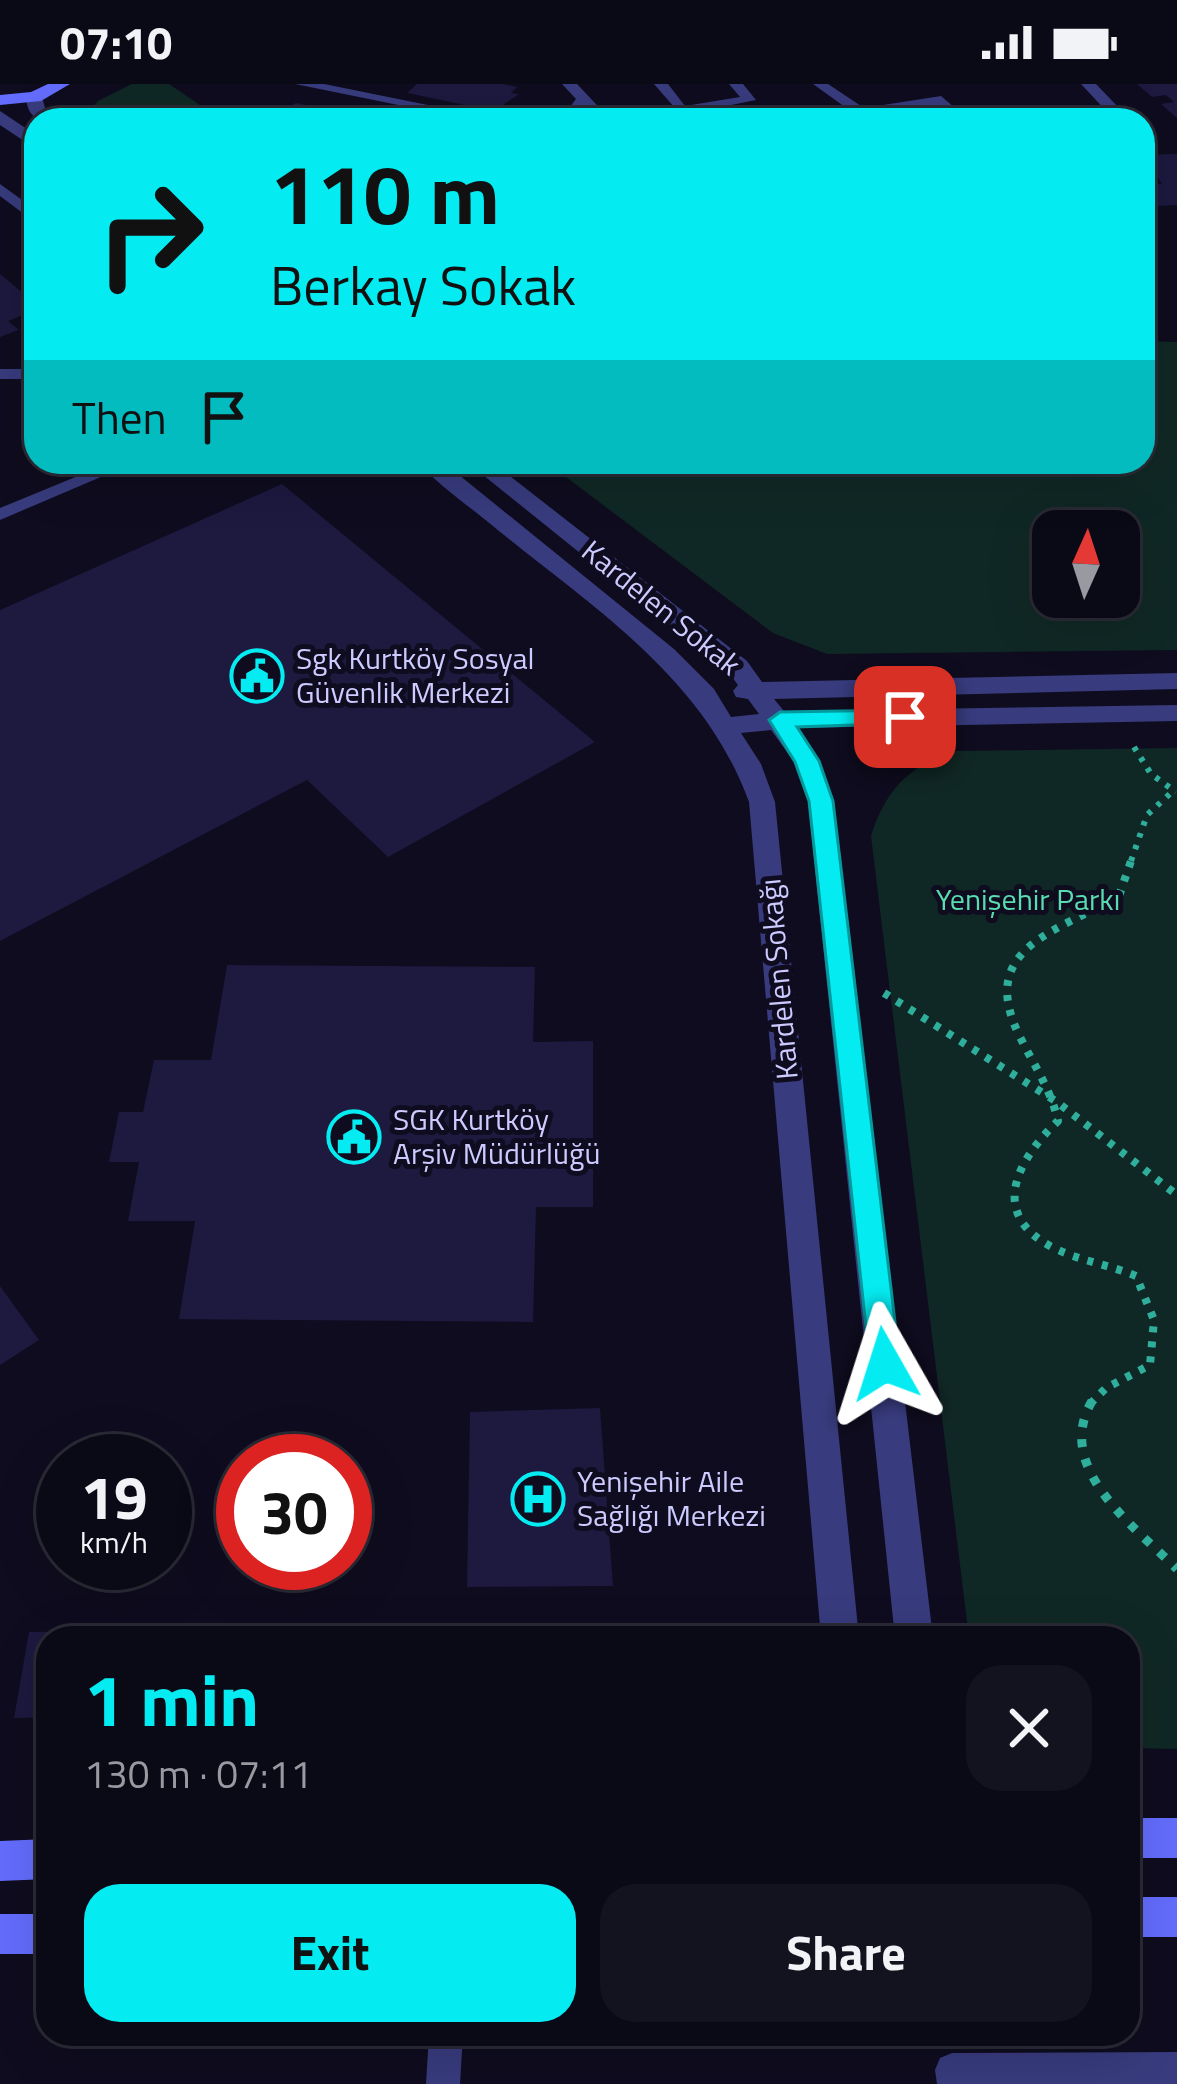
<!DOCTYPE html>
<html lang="en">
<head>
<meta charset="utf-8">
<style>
	body { margin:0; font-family:"Titillium Web",sans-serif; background:#13121f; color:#f1f3f6; height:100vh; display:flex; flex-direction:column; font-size:45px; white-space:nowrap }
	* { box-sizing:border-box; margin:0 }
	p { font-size:39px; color:#999aa1 }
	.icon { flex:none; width:66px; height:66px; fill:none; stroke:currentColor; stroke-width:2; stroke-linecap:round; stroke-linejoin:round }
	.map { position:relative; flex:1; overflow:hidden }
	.sheet { position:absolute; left:36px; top:1542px; width:1104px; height:420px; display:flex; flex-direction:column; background:#0a0916; border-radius:36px; box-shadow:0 12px 48px #0002,0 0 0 3px #2a2a35 }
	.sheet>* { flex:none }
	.top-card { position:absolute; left:24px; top:24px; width:1131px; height:366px; border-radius:36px; box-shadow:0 12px 48px #0002,0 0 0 3px #2a2a35; background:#04ecf1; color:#111; overflow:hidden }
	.needle { width:78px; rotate:3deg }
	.buttons { position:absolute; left:1032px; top:426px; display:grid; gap:24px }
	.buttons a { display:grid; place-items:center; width:108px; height:108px; border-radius:24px; background:#0a0916; box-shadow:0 12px 48px #0002,0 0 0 3px #2a2a35; font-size:60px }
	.speed { position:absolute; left:36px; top:1350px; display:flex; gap:24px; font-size:60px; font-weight:700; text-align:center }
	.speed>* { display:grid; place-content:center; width:156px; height:156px; border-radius:50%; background:#0a0916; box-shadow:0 12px 48px #0002,0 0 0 3px #2a2a35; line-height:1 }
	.speed small { font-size:30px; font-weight:400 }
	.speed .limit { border:18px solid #d22; background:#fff; color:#111 }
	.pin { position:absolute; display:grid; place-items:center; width:102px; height:102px; color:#fff; margin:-51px; border-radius:24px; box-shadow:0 6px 18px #0006 }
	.me { position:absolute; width:132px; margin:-66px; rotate:354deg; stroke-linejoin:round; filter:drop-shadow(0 0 9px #0008) }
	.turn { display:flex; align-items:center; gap:42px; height:252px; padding:0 48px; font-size:54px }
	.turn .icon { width:156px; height:156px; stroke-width:2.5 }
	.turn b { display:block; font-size:84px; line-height:102px }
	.then { display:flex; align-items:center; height:114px; padding:0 48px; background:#0003; gap:24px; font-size:45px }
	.round { display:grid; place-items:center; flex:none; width:126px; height:126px; border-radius:36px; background:#13121f }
	.summary { display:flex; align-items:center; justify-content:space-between; height:204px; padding:0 48px }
	h1 { font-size:72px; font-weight:700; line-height:90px; color:#04ecf1 }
	.action { display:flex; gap:24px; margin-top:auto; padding:24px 48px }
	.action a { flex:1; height:138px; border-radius:36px; background:#04ecf1; color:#111; font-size:48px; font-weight:700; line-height:138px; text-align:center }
	.action a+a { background:#13121f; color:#f1f3f6 }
	.status { display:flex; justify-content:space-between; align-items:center; height:84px; padding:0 60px; background:#0a0916; direction:ltr }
	.status svg { height:33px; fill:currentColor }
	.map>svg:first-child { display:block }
</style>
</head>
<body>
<div class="status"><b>07:10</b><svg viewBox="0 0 49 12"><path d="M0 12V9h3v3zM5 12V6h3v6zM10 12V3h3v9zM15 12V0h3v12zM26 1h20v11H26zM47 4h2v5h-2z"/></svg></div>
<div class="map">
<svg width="1177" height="2000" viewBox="0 0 1177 2000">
	<rect width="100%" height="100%" fill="#0e0c1e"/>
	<g fill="#102825" fill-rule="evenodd">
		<path d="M132 0H169L222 36H82L98 17Z"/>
		<path d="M1143 257 1177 258V566L827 570 773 549 546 378H730L746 389 764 378H1143ZM1053 447H1119V513H1053Z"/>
		<path d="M1177 664V1665L1132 1664H1128V1554H971L968 1546 871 752C885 707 910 680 956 667Z"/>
	</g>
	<g fill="#1d193f">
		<path d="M417 0H503L517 3 511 9 519 10 494 27 407 9Z"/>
		<path d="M1137 0H1177V34L1161 20 1174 18 1166 11 1152 13Z"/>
		<path d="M296 19 368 34V36H280L283 34 272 31Z"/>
		<path d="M1177 70V121L1155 122 1143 101 1162 100 1157 92H1143V71Z"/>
		<path d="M0 190 36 220V226L8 237 19 246 0 253Z"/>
		<path d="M282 400 595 658 388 773 307 696 0 857V526Z"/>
		<path d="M227 881 535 883 533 958 593 957V1123H536L533 1238 179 1235 195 1137H128L139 1078H109L119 1028H143L154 976H211Z"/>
		<path d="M0 1202 39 1256 0 1281Z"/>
		<path d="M600 1324 613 1502 467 1503 470 1328Z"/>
		<path d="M103 1547 102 1554H48V1633L14 1634 29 1548Z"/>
	</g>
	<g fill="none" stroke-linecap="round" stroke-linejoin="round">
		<g stroke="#2fae9c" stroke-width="6" stroke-dasharray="4.5 8" stroke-linecap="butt">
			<path d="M1134 663 1151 690 1176 708"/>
			<path d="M1131 777 1147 731 1173 707"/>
		</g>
		<g stroke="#2fae9c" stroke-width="8" stroke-dasharray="6 9" stroke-linecap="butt">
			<path d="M884 909 1057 1018 1177 1111"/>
			<path d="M1090 1320 1106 1304 1150 1281 1154 1236 1136 1192C1110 1181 1081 1177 1056 1165 987 1132 1016 1077 1058 1037 1051 1006 1034 981 1020 953 975 863 1058 848 1119 812L1132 774"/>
		</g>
		<path stroke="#2fae9c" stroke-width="9" stroke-dasharray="8 12" stroke-linecap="butt" d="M1092 1317C1053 1384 1134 1442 1177 1485"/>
		<g fill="#383b7d" fill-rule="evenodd">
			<path d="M295 0H324L502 36H472Z"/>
			<path d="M562 0H577L611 36H596L584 24 574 36H560L576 15Z"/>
			<path d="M654 0H668L685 22 740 13 729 0H743L756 16 681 31Z"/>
			<path d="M813 0H828L864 24 941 12 969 36H954L938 21 873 31 878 36H863Z"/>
			<path d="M1081 0H1096L1119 24V30H1109Z"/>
			<path d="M0 100 36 126V139L0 112Z"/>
			<rect x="0" y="285" width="36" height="10"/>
			<path d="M112 378H136L0 436V424Z"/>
			<path d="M429 1950H463L460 2000H426Z"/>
			<path d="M1177 1968V2000H937L935 1986 940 1974 952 1969Z"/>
		</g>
		<g fill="#383b7d" fill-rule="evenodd">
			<path d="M35 8 41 9 45 24 57 36C37 36 28 35 26 13Z"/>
			<path d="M0 27 36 51V65L0 41Z"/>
			<path d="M418 378H443L674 565 714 605 731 633 759 630 748 615 736 613 733 607 738 601 729 589 467 378H492L747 577 762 598 1177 589V605L774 615 784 627 1177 621V637L796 644 820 677 834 717 933 1554H895L808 717 795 679 771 646 741 649 761 680 775 718 859 1554H821L749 718C703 591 589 521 488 438 465 419 438 401 418 378Z"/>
		</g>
		<g fill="#636cfc" fill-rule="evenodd">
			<path d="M48 0H70L41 17 0 21V11L31 8Z"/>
			<rect x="1128" y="1734" width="49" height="40"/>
			<path d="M48 1755V1795L0 1797V1757Z"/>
			<rect x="1128" y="1813" width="49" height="40"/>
			<rect x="0" y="1830" width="48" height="40"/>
		</g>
	</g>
	<path fill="#04ecf1" stroke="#03999d" stroke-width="3" d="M905 626 913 628V639L797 643 819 677 833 717 900 1280 896 1290 885 1294 874 1290 870 1280 809 717 795 678 769 636 780 628Z"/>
	<defs>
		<g id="civic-ring" transform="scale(2.7)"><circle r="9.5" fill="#0e0c1e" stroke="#04ecf1" stroke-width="1.5"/><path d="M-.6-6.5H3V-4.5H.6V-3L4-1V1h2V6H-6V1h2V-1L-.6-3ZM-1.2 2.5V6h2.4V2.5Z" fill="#04ecf1"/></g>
		<g id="hospital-ring" transform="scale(2.7)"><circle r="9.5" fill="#0e0c1e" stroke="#04ecf1" stroke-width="1.5"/><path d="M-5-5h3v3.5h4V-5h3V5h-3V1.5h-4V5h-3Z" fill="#04ecf1"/></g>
	</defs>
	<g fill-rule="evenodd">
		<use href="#civic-ring" x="257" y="592"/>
		<use href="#civic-ring" x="354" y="1053"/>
		<use href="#hospital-ring" x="538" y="1415"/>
	</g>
	<g text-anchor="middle" stroke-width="10" stroke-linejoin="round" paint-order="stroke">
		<g font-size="30" fill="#cccafe" stroke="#0e0c1e">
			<text transform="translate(661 524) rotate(39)" y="10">Kardelen Sokak</text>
			<text transform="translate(779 895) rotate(-95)" y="10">Kardelen Sokağı</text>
		</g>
		<g font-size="30" fill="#cccafe" stroke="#0e0c1e" text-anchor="start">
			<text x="296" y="585">Sgk Kurtköy Sosyal<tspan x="296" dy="34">Güvenlik Merkezi</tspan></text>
			<text x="393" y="1046">SGK Kurtköy<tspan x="393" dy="34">Arşiv Müdürlüğü</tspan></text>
			<text x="577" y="1408">Yenişehir Aile<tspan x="577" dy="34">Sağlığı Merkezi</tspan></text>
		</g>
		<g font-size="30" fill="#58dcb0" stroke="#0e0c1e">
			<text x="1028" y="826">Yenişehir Parkı</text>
		</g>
	</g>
</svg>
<div class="buttons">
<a><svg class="needle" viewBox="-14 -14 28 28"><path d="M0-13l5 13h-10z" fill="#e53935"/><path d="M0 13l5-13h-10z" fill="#999aa1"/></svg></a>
</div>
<div class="speed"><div>19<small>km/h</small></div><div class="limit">30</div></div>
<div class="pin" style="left:905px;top:633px;background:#d93025"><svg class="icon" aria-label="arrive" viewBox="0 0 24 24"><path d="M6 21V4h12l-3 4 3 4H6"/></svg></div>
<svg class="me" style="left:885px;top:1280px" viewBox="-20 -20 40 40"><path d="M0-17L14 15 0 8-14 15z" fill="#04ecf1" stroke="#fff" stroke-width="4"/></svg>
<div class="top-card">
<div class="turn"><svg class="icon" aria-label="right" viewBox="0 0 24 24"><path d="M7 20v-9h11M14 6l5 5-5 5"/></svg><div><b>110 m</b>Berkay Sokak</div></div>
<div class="then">Then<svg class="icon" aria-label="arrive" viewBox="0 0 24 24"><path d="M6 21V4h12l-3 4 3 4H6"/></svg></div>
</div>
<section class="sheet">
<div class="summary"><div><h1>1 min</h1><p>130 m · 07:11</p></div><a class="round"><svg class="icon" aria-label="close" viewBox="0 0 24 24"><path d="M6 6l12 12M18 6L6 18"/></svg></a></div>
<div class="action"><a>Exit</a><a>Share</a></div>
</section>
</div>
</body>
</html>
